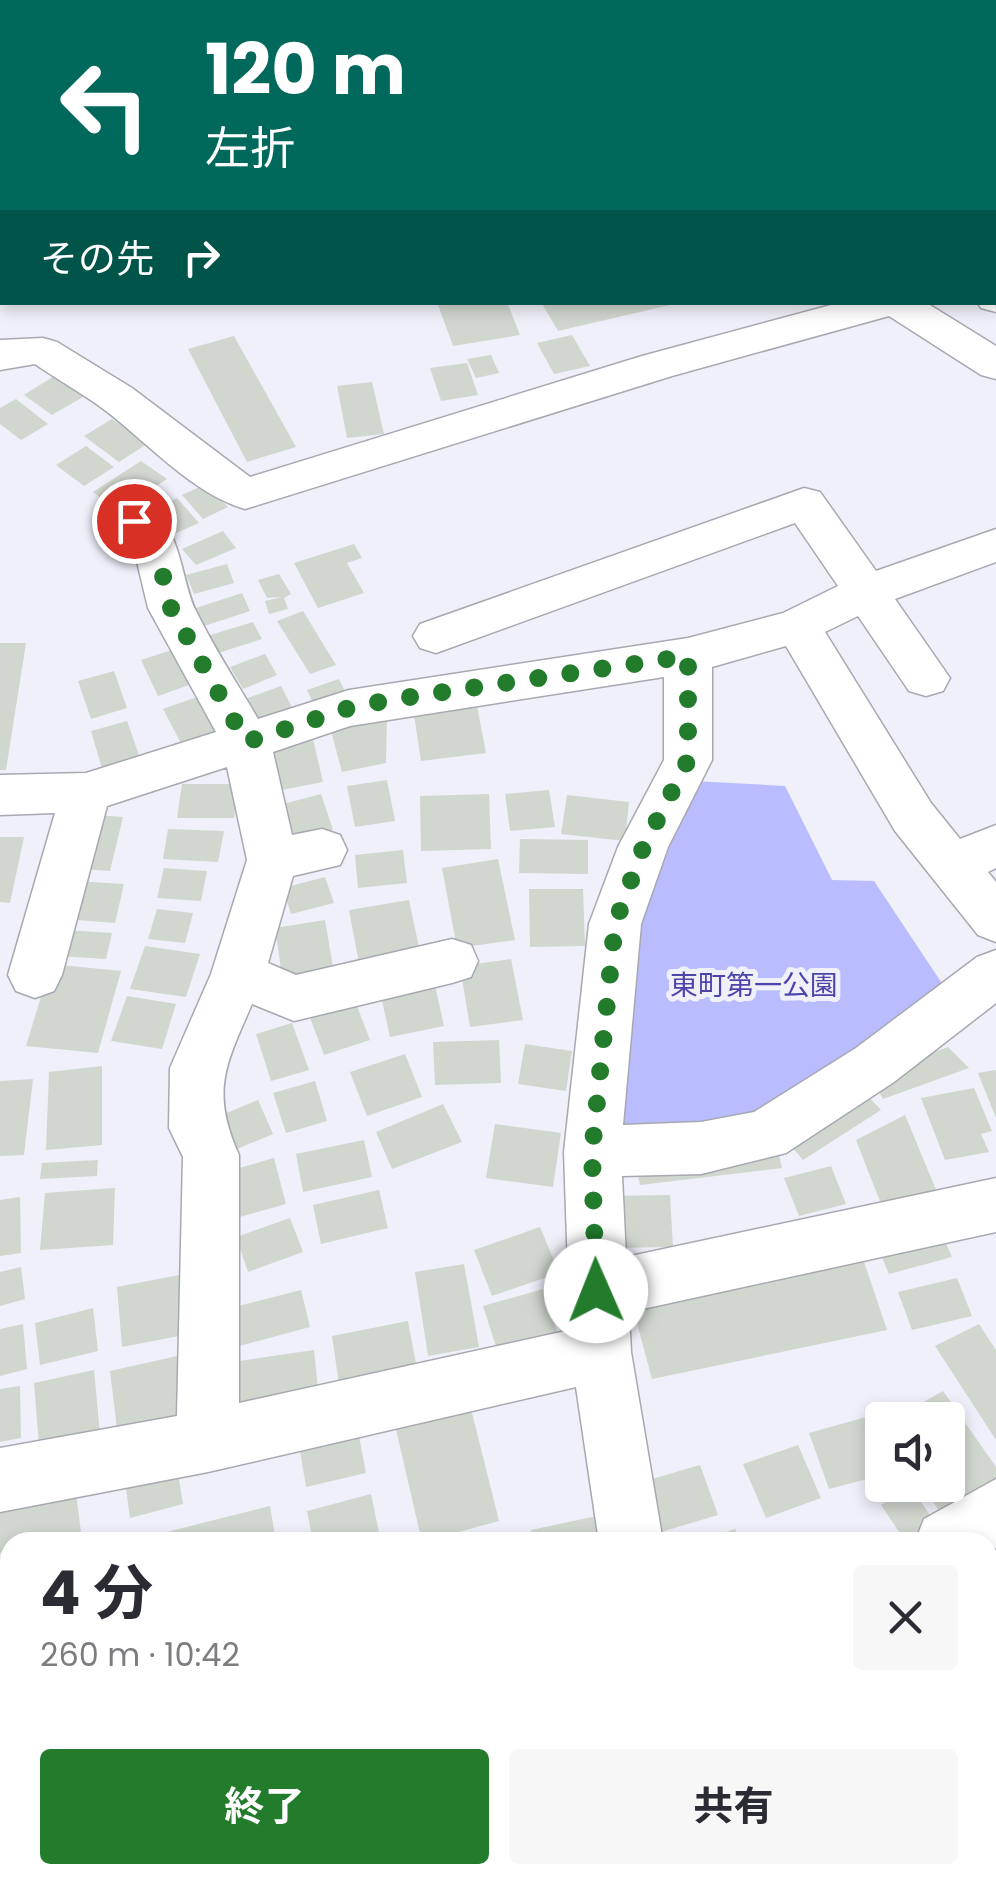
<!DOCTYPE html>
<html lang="ja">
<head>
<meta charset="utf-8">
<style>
	body { margin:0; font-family:Poppins,"Noto Sans JP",sans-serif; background:#f7f7f7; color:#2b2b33; height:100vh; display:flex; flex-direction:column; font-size:38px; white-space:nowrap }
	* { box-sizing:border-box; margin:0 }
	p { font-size:32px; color:#7c7c81 }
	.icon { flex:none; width:55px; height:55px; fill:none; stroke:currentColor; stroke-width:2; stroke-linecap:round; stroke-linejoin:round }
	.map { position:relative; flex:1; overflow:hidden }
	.panel { position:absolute; left:0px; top:1532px; width:998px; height:352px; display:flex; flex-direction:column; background:#fff; border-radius:30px 30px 0 0; box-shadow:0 5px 15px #0003 }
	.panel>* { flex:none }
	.banner { position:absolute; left:0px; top:0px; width:998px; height:305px; box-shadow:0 5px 15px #0003; background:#00695c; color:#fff; overflow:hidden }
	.controls { position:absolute; left:865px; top:1402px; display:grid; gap:20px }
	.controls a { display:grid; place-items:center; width:100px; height:100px; border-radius:10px; background:#fff; box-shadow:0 5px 15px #0003; font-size:50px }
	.pin { position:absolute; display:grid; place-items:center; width:85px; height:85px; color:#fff; margin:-42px; border:5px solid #fff; border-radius:50%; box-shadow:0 2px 10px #0007 }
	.me { position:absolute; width:110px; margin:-55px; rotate:359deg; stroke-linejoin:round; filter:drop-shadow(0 0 8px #0008) }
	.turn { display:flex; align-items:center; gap:35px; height:210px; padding:0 40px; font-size:45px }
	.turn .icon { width:130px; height:130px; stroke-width:2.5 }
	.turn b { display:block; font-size:70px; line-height:85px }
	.then { display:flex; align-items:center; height:95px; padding:0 40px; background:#0003; gap:20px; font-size:38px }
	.round { display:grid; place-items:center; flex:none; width:105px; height:105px; border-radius:10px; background:#f7f7f7 }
	.head { display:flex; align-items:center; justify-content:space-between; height:170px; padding:0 40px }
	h1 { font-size:60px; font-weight:700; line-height:75px }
	.primary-button { display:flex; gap:20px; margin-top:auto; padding:20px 40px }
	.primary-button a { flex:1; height:115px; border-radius:10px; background:#227c2c; color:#fff; font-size:40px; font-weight:700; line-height:115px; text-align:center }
	.primary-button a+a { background:#f7f7f7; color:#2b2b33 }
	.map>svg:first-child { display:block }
</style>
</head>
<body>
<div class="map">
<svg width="996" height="1883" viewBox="0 0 996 1883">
	<rect width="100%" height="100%" fill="#eff0f9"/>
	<path fill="#b9bcff" d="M693 781 785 786 832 880 874 881 949 994 774 1123 607 1136 629 920Z"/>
	<g fill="#d0d7cf">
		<path d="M437 302H507L520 335 453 346Z"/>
		<path d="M541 302H674V304L558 331Z"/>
		<path d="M572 335 590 366 554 374 537 343Z"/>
		<path d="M234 336 296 447 247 462 188 349Z"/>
		<path d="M491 355 499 373 476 378 467 359Z"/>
		<path d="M467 363 478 395 441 401 430 368Z"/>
		<path d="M59 373 88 394 52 415 24 395Z"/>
		<path d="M372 382 384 434 347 438 337 386Z"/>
		<path d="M16 399 48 424 21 440 0 424V408Z"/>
		<path d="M112 419 147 444 119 462 84 436Z"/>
		<path d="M86 446 114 467 84 486 56 465Z"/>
		<path d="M141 461 167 479 118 511 93 492Z"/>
		<path d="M206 484 228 507 203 519 182 495Z"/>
		<path d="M177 498 199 523 174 534 153 510Z"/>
		<path d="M223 531 236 548 196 565 182 549Z"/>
		<path d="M354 544 362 558 347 563 364 593 318 608 294 563Z"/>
		<path d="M227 564 234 583 194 594 186 575Z"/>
		<path d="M279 574 291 594 284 598 288 609 269 614 265 601 281 597 267 598 258 580Z"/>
		<path d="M242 593 250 611 204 626 196 608Z"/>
		<path d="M303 611 336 665 310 674 277 621Z"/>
		<path d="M253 622 262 639 215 654 207 636Z"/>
		<path d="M0 643H26L6 770H0Z"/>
		<path d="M175 649 192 684 158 696 141 660Z"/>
		<path d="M265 654 277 675 243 689 230 667Z"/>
		<path d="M114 671 127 708 91 719 78 681Z"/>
		<path d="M339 679 349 699 316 709 307 690Z"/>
		<path d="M281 686 292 707 250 722 239 701Z"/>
		<path d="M197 697 218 735 184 749 163 709Z"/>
		<path d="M476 701 486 753 421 761 413 708Z"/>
		<path d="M387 719 386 763 342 772 331 731Z"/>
		<path d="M127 721 141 761 103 772 91 731Z"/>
		<path d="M313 739 323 782 276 791 267 748Z"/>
		<path d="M387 780 395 821 355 827 347 786Z"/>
		<path d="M182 784H238L234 818H177Z"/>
		<path d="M549 790 555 827 510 831 505 794Z"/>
		<path d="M321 794 333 830 296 840 283 804Z"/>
		<path d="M489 794 491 849 421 851 420 796Z"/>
		<path d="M567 795 629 802 625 841 561 834Z"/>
		<path d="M96 815 123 817 110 871 83 869Z"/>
		<path d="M168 829 224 831 218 862 163 859Z"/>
		<path d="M0 837H24L10 903 0 902Z"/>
		<path d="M520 839 588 840V874L519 873Z"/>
		<path d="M403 850 407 883 358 888 355 855Z"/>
		<path d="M498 859 515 940 457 948 442 868Z"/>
		<path d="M164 868 207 871 201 901 157 898Z"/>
		<path d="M325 877 334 903 291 914 283 888Z"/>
		<path d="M75 881 124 884 115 923 65 919Z"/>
		<path d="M529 889H583L585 946 530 947Z"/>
		<path d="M409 900 420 952 359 963 349 910Z"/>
		<path d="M157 909 193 913 185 943 148 939Z"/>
		<path d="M325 920 333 967 282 976 275 928Z"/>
		<path d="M64 930 112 933 106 959 58 956Z"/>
		<path d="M145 946 200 954 186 997 130 989Z"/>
		<path d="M511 959 523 1020 470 1027 460 966Z"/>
		<path d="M51 964 121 971 98 1053 26 1046Z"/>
		<path d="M434 981 444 1026 390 1037 380 991Z"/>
		<path d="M127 996 176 1004 162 1049 111 1041Z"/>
		<path d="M355 1001 370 1040 324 1055 309 1015Z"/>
		<path d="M292 1023 309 1070 271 1081 256 1034Z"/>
		<path d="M499 1040 501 1083 435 1085 433 1042Z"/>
		<path d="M525 1044 572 1051 566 1091 518 1084Z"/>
		<path d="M948 1047 969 1068 883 1099 869 1075Z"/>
		<path d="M405 1054 422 1097 367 1116 350 1072Z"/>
		<path d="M102 1066V1145L46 1150 49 1072Z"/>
		<path d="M996 1070V1118L978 1073Z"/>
		<path d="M33 1079 24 1155 0 1156V1081Z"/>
		<path d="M315 1081 327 1121 286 1133 273 1093Z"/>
		<path d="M974 1088 992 1131 981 1134 989 1152 945 1160 921 1098Z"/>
		<path d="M869 1097 881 1110 803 1160 792 1147Z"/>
		<path d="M258 1100 273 1134 232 1151 217 1117Z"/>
		<path d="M443 1104 462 1142 392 1169 376 1132Z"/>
		<path d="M905 1115 937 1192 881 1204 856 1140Z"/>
		<path d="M495 1124 561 1133 553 1187 486 1178Z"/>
		<path d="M364 1140 372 1177 303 1192 296 1154Z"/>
		<path d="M778 1150 782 1168 640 1185 636 1166Z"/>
		<path d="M274 1158 286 1204 236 1218 225 1172Z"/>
		<path d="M98 1160 97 1176 40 1179 42 1163Z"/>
		<path d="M831 1166 846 1204 799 1216 784 1178Z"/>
		<path d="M115 1188 113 1245 40 1250 45 1193Z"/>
		<path d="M379 1190 388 1228 321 1244 313 1205Z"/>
		<path d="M670 1195 673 1247 611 1248 609 1196Z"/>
		<path d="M20 1197 21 1253 0 1256V1200Z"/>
		<path d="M290 1218 303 1252 248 1272 236 1237Z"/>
		<path d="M540 1227 559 1273 492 1296 474 1250Z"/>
		<path d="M941 1232 952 1257 889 1274 878 1248Z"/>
		<path d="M858 1244 887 1330 652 1379 628 1290Z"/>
		<path d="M464 1264 479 1347 428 1356 415 1272Z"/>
		<path d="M21 1267 25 1299 0 1306V1272Z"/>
		<path d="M179 1275 184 1335 122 1347 117 1287Z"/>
		<path d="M957 1278 972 1316 912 1330 898 1292Z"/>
		<path d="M543 1289 559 1338 499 1356 483 1306Z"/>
		<path d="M301 1290 310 1327 239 1346 230 1308Z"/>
		<path d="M93 1308 98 1351 40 1365 35 1323Z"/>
		<path d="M408 1321 418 1375 340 1391 332 1336Z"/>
		<path d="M23 1324 27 1369 0 1376V1329Z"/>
		<path d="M979 1324 996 1350V1440L935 1346Z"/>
		<path d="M314 1350 319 1399 230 1412 226 1363Z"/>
		<path d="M177 1356 185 1414 117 1429 110 1371Z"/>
		<path d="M94 1370 101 1445 40 1458 34 1383Z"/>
		<path d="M20 1386 21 1438 0 1442V1389Z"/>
		<path d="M943 1391 996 1467V1493L947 1523 922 1485H948V1420H882V1427L877 1420 898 1407 909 1410Z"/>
		<path d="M470 1405 499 1521 422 1542 395 1425Z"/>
		<path d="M866 1417 882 1460V1475L829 1489 809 1433Z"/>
		<path d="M357 1425 366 1473 306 1487 298 1439Z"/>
		<path d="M798 1445 821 1498 766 1518 743 1464Z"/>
		<path d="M700 1465 718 1515 661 1532 645 1481Z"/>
		<path d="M177 1467 183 1504 130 1518 125 1481Z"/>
		<path d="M74 1478 81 1532 41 1542H10V1550L0 1553V1497Z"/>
		<path d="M911 1487 938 1527 913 1542H906L881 1505Z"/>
		<path d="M371 1494 381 1542H313L307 1511Z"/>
		<path d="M270 1506 276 1542H143V1538Z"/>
		<path d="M606 1514 613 1542H533L531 1530Z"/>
		<path d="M735 1529 741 1542H698Z"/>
		<path d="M996 1640V1767L988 1768V1642Z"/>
		<path d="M10 1753V1846L0 1851V1758Z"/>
		<path d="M988 1806H996V1883H981L979 1875H988Z"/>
		<path d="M10 1864V1875H101L102 1883H1L0 1868Z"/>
		<path d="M176 1875H270L272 1883H177Z"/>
		<path d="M319 1875H405L406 1883H320Z"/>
		<path d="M452 1875H512V1876L488 1883H453Z"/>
		<path d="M704 1875H776L778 1883H705Z"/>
		<path d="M793 1875H864L866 1883H794Z"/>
		<path d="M880 1875H966L968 1883H881Z"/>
	</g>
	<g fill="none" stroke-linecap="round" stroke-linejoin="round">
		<g stroke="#a8a8b1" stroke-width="3">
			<g id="minor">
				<rect x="455" y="0" width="34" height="2"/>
				<path d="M797 0H831L832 2H798Z"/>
				<path d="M2 99V122L0 123V100Z"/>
				<path d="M995 286 996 312 981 308 977 302H995Z"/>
				<path d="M842 302H925L996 346V379L981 375 889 316 672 376 245 509C193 494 149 444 106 411 84 394 58 380 35 364L0 370V340L43 338 57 342 132 388 250 477 642 356Z"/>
				<path d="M804 488 820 492 876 571 996 529V562L895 599 950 678 943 691 926 696 909 691 858 616 825 632 931 803 960 839 996 825V868L988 872 996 882V942L978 935 895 831 786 646 712 667V760L668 847 641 924 623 1125 701 1122 754 1112 856 1048 977 957 996 950V1003L894 1082 786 1153 701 1174 622 1176 626 1257 996 1178V1232L629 1312 631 1352 663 1542H599L576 1387 208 1472 0 1512V1448L177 1416 183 1157 169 1128 170 1068 211 974 247 860 227 767 107 806 62 975 54 991 35 998 16 991 8 975 55 813 0 815V775L86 773 216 732 148 608 134 549 112 521 118 510C181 492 178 576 196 611 214 648 237 683 258 719L349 690 688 638 783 613 838 586 795 523 436 653 420 648 413 636 420 624ZM664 677V760L618 847 589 924 564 1152 570 1330 239 1403V1155C210 1091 226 1064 252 1004L294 1021 452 983 471 977 478 961 471 945 452 939 296 975 268 963 293 876 340 865 347 850 340 835 322 829 292 835 273 752 350 726Z"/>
				<path d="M996 1479V1548L988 1553V1542H915L924 1519Z"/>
				<path d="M583 1875H653L651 1883H581Z"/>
			</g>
		</g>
		<use href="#minor" fill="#fff" fill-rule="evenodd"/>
	</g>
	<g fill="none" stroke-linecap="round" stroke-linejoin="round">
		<path stroke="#227c2c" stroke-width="18" stroke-dasharray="0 32.4" d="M134 521 155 544 171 608 246 742 349 708 389 700 688 656V760L643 848 615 924 592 1152 596 1291"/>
	</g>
	<g text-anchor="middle" stroke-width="10" stroke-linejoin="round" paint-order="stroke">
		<g font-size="28" fill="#4d44ab" stroke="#eff0f9">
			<text x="754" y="995">東町第一公園</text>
		</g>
	</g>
</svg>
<div class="controls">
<a><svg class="icon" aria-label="sound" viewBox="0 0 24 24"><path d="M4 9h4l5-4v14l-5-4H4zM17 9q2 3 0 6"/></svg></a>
</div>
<div class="pin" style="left:134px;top:521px;background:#d93025"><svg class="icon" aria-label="arrive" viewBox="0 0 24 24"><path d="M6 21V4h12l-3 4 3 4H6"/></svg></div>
<svg class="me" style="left:596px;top:1291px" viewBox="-20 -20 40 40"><circle r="19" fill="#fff"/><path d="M0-13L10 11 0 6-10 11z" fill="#227c2c"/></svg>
<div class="banner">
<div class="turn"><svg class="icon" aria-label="left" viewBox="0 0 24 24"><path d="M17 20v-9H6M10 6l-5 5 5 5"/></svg><div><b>120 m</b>左折</div></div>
<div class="then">その先<svg class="icon" aria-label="right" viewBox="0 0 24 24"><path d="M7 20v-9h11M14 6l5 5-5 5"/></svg></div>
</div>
<section class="panel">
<div class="head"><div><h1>4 分</h1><p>260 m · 10:42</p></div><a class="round"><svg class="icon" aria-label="close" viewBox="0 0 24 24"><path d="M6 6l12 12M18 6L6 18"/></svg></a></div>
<div class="primary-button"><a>終了</a><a>共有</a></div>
</section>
</div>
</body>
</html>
